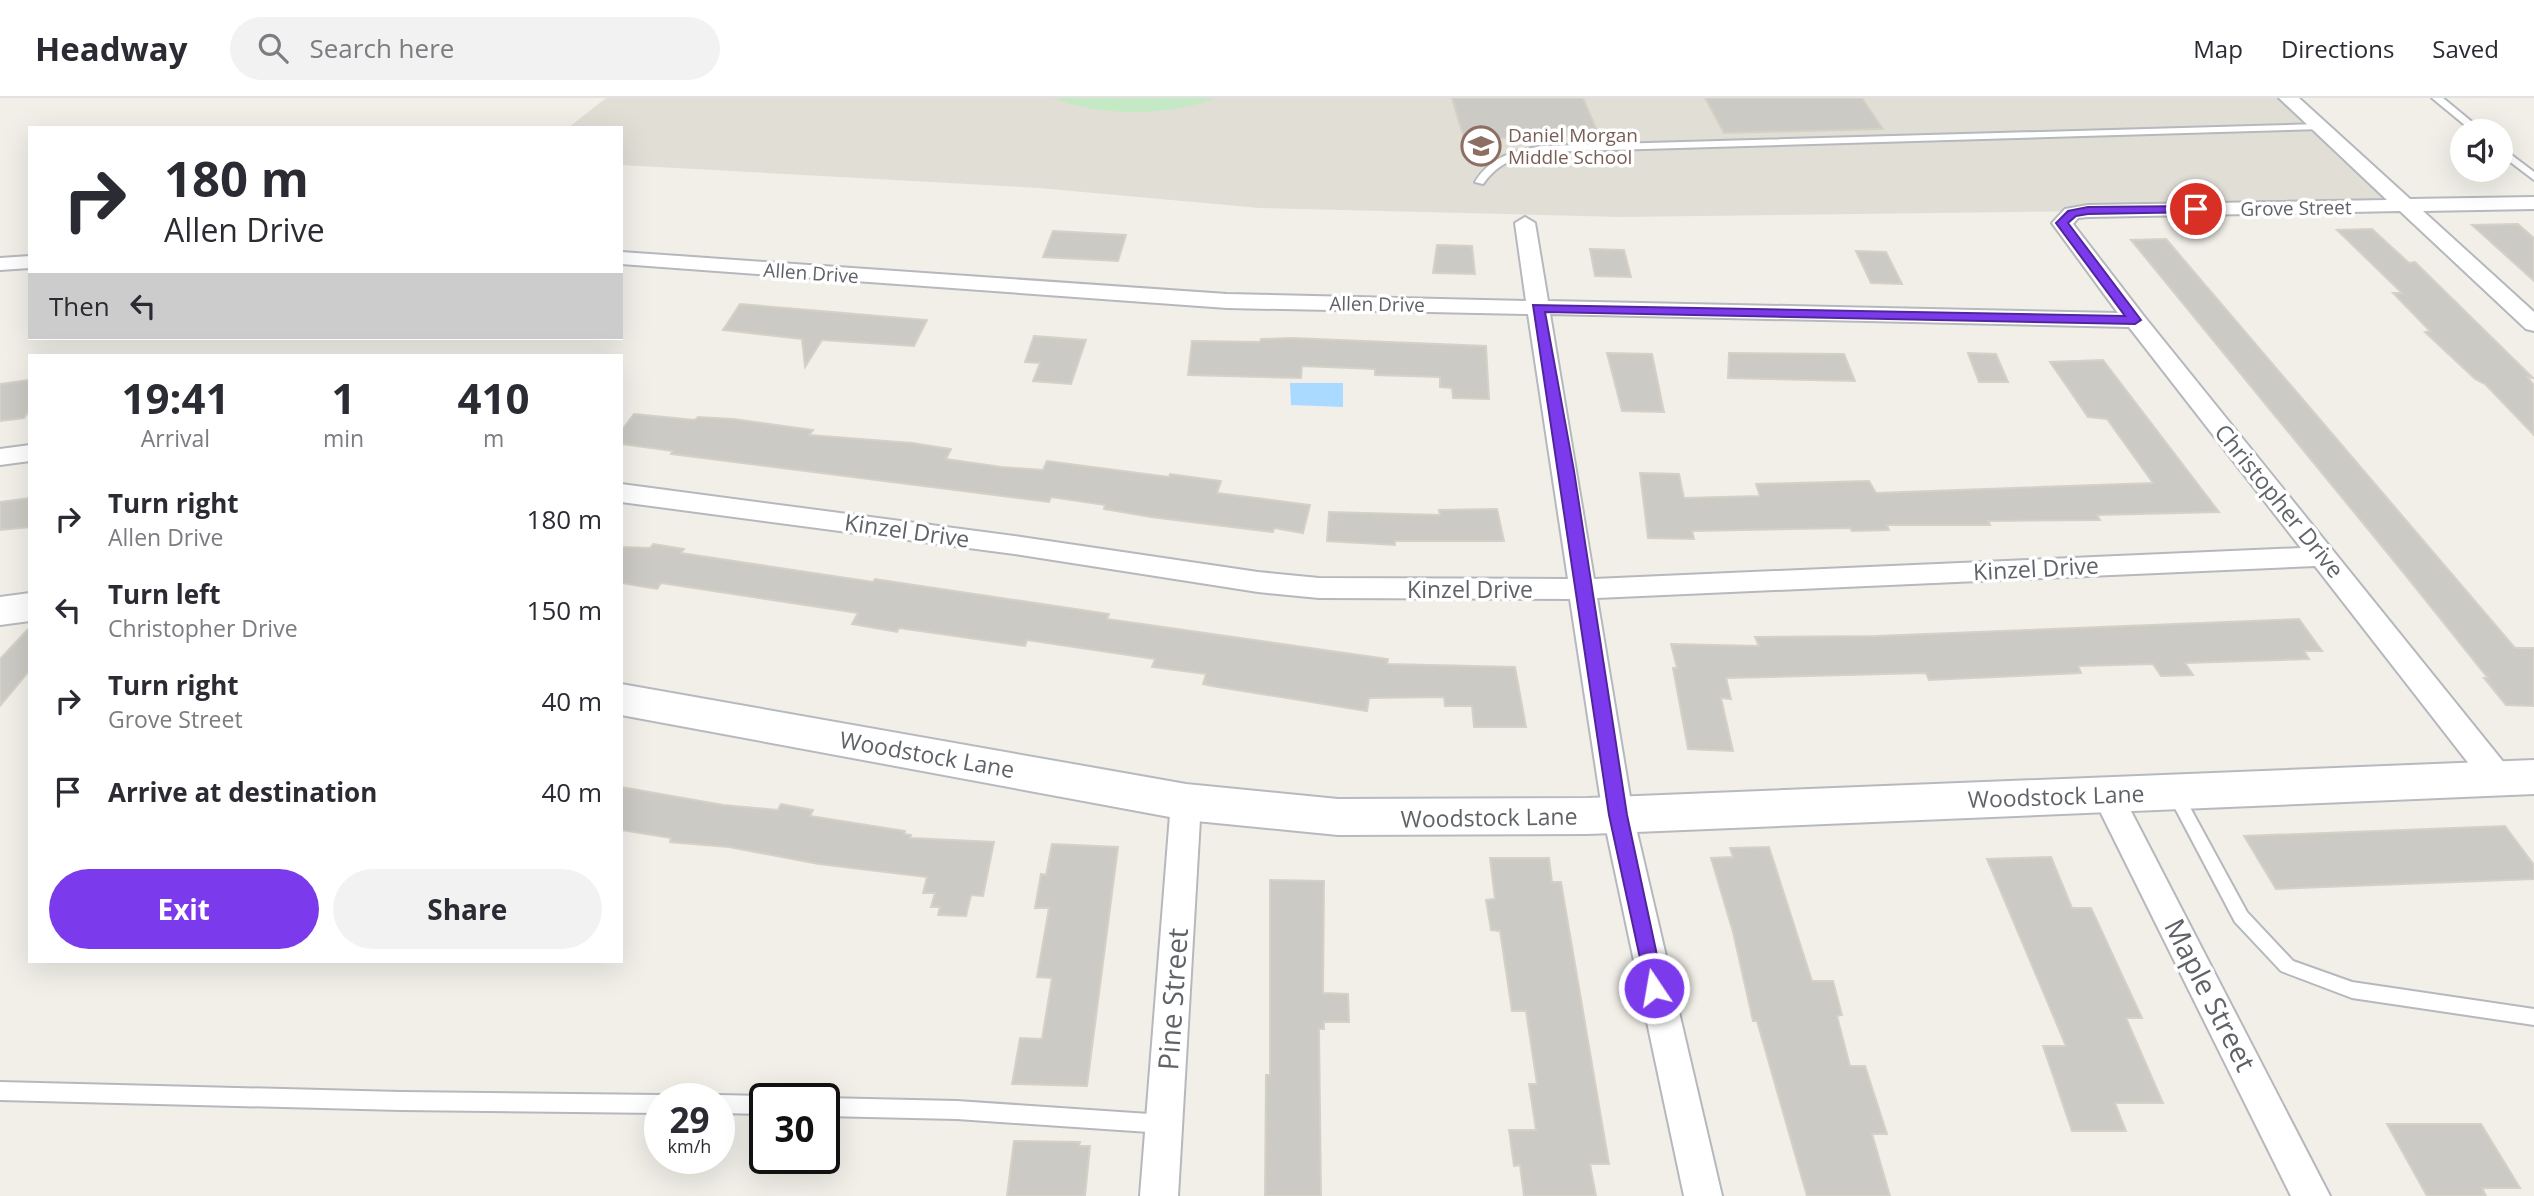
<!DOCTYPE html>
<html lang="en">
<head>
<meta charset="utf-8">
<style>
	body { margin:0; font-family:"Open Sans",sans-serif; background:#f2f2f3; color:#2b2b33; height:100vh; display:flex; flex-direction:column; font-size:26px; white-space:nowrap }
	* { box-sizing:border-box; margin:0 }
	p { font-size:23px; color:#7c7c81 }
	.icon { flex:none; width:38px; height:38px; fill:none; stroke:currentColor; stroke-width:2; stroke-linecap:round; stroke-linejoin:round }
	.map { position:relative; flex:1; overflow:hidden }
	.drawer { position:absolute; left:28px; top:256px; width:595px; height:609px; display:flex; flex-direction:column; background:#fff; border-radius:0px; box-shadow:0 7px 28px #0002 }
	.drawer>* { flex:none }
	.guide { position:absolute; left:28px; top:28px; width:595px; height:214px; border-radius:0px; box-shadow:0 7px 28px #0002; background:#fff; color:#2b2b33; overflow:hidden }
	.controls { position:absolute; left:2450px; top:21px; display:grid; gap:14px }
	.controls a { display:grid; place-items:center; width:63px; height:63px; border-radius:50%; background:#fff; box-shadow:0 7px 28px #0002; font-size:35px }
	.speed { position:absolute; left:644px; top:985px; display:flex; gap:14px; font-size:35px; font-weight:700; text-align:center }
	.speed>* { display:grid; place-content:center; width:91px; height:91px; border-radius:50%; background:#fff; box-shadow:0 7px 28px #0002; line-height:1 }
	.speed small { font-size:18px; font-weight:400 }
	.speed .limit { border:4px solid #111; border-radius:10px; background:#fff; color:#111 }
	.pin { position:absolute; display:grid; place-items:center; width:60px; height:60px; color:#fff; margin:-30px; border:4px solid #fff; border-radius:50%; box-shadow:0 2px 7px #0007 }
	.me { position:absolute; width:77px; margin:-38px; rotate:348deg; stroke-linejoin:round; filter:drop-shadow(0 0 5px #0008) }
	.turn { display:flex; align-items:center; gap:24px; height:147px; padding:0 21px; font-size:32px }
	.turn .icon { width:91px; height:91px; stroke-width:2.5 }
	.turn b { display:block; font-size:49px; line-height:60px }
	.then { display:flex; align-items:center; height:66px; padding:0 21px; background:#0003; gap:14px; font-size:26px }
	.eta { display:flex; justify-content:space-evenly; align-items:center; height:119px; text-align:center }
	.eta b { font-size:42px; font-weight:700; line-height:49px }
	.cta { display:flex; gap:14px; margin-top:auto; padding:14px 21px }
	.cta a { flex:1; height:80px; border-radius:42px; background:#7c3aed; color:#fff; font-size:28px; font-weight:700; line-height:80px; text-align:center }
	.cta a+a { background:#f2f2f3; color:#2b2b33 }
	ul { padding:0; list-style:none }
	li { display:flex; align-items:center; gap:21px; height:91px; padding:0 21px }
	li div { flex:1 }
	li b { display:block; font-size:26px }
	li em { font-style:normal }
	header { display:flex; align-items:center; gap:42px; box-sizing:border-box; height:98px; padding:0 35px; background:#fff; border-bottom:2px solid #e1e1e2 }
	header strong { font-size:33px }
	nav { display:flex; gap:38px; margin-inline-start:auto; font-size:24px }
	.search { width:490px; height:63px; background:#f2f2f3; display:flex; align-items:center; gap:18px; box-sizing:border-box; padding:0 24px; border-radius:38px; color:#7c7c81; font-size:26px }
	.map>svg:first-child { display:block }
</style>
</head>
<body>
<header>
<strong>Headway</strong>
<div class="search"><svg class="icon" aria-label="search" viewBox="0 0 24 24"><circle cx="10" cy="10" r="6"/><path d="M15 15l6 6"/></svg>Search here</div>
<nav><a>Map</a><a>Directions</a><a>Saved</a></nav>
</header>
<div class="map">
<svg width="2534" height="1098" viewBox="0 0 2534 1098">
	<rect width="100%" height="100%" fill="#f1efe8"/>
	<path fill="#e1ded6" d="M606 0H2288L2406 109 1622 119 1260 110 1039 90 621 67V30H568Z"/>
	<path fill="#c5e8c5" d="M1053 0H1216C1165 19 1103 19 1053 0Z"/>
	<path fill="#aadaff" d="M1290 285H1343V309L1291 307Z"/>
	<g fill="#cccac5" stroke="#d6d1c6" stroke-width="2">
		<path d="M1452 0H1583L1599 37 1464 41Z"/>
		<path d="M1705 0H1862L1883 31 1724 35Z"/>
		<path d="M2518 126 2534 140V183L2472 127Z"/>
		<path d="M2372 131 2409 165 2415 164 2533 280 2527 279 2534 287V337L2485 286 2475 281 2425 234 2430 233 2393 195H2402L2337 132Z"/>
		<path d="M1053 133 1126 137 1118 163 1043 159Z"/>
		<path d="M2166 141 2515 550H2534V608L2506 607 2484 580H2488L2403 474 2131 142Z"/>
		<path d="M1437 147 1472 148 1475 176 1433 175Z"/>
		<path d="M1590 151 1624 152 1631 179 1595 178Z"/>
		<path d="M1856 153 1886 154 1902 186 1871 185Z"/>
		<path d="M740 206 809 212 927 222 914 248 822 242 805 269 802 241 723 232Z"/>
		<path d="M1034 238 1086 242 1071 286 1033 283 1040 265 1025 264Z"/>
		<path d="M1291 240 1486 248 1489 301 1453 300 1452 290 1440 289V279L1375 277V271L1302 268 1301 280 1188 277 1192 243 1260 244 1261 241Z"/>
		<path d="M1607 255 1652 256 1664 314 1622 313Z"/>
		<path d="M1729 255 1844 256 1855 283 1728 280Z"/>
		<path d="M1968 255 1996 256 2008 284H1979Z"/>
		<path d="M2103 262 2219 414 2097 417 2100 422 1988 423 1990 427H1887L1889 432 1852 433 1850 430 1692 433 1694 441 1648 440 1640 375 1679 376 1684 400 1760 398 1756 386 1869 383 1876 395 2153 385 2107 321 2088 319 2050 264Z"/>
		<path d="M30 282V311L24 320 0 323V286Z"/>
		<path d="M634 316 695 322 698 319 733 321 813 332 809 337 912 345 951 351 946 361 1001 369 1043 372 1047 363 1169 379 1170 376 1221 383 1217 395 1310 407 1303 435 1274 430 1273 434 1151 419 1104 411 1105 407 1051 399 1049 404 671 356 673 353 621 346V333Z"/>
		<path d="M30 400V429L0 432V404Z"/>
		<path d="M1497 411 1504 443H1395V447L1327 443 1329 414 1440 417 1439 412Z"/>
		<path d="M653 446 684 451 681 455 873 484 875 481 1109 516 1107 521 1388 561 1387 566 1515 569 1526 629H1474L1472 608H1445L1444 599 1369 600 1367 613 1212 588 1203 586 1206 576 1152 569 1155 561 1027 542 1025 548 899 530 897 534 852 526 858 515 661 485 657 491 621 485V449L650 450Z"/>
		<path d="M2299 521 2322 553H2304L2309 561 2185 565 2193 577 2161 578 2153 566 2078 568 2081 575 1929 582 1926 575 1726 580 1731 601 1721 600 1733 653 1688 651 1673 570H1677L1671 546 1759 548 1755 539 1877 538Z"/>
		<path d="M30 529V572L0 608V561Z"/>
		<path d="M621 689 723 707 778 712 781 706 813 712 810 718 905 733 904 736 911 737 910 740 994 744 983 798 971 797 966 818 938 817 940 809H931L935 795H923L927 779 819 766 729 749 670 744 671 740 621 732Z"/>
		<path d="M2505 728 2534 767V781L2276 791 2244 738Z"/>
		<path d="M1052 746 1118 749 1087 988 1012 986 1020 940 1042 941 1052 880 1037 879 1049 810H1035L1041 776 1046 777Z"/>
		<path d="M1769 749 1812 883H1833L1842 917 1837 918 1850 968H1865L1887 1036H1872L1890 1098H1807L1757 923H1753L1733 834 1711 760 1733 759 1730 750Z"/>
		<path d="M2051 759 2072 810H2091L2142 920H2126L2163 1005H2115L2126 1033H2072L2043 948H2066L1987 761Z"/>
		<path d="M1490 760H1549L1552 784H1561L1609 1066H1590L1596 1098H1524L1520 1067 1514 1068 1509 1032H1536L1529 986H1537L1526 913H1512L1500 833 1491 832 1486 802 1495 801Z"/>
		<path d="M1270 782 1324 783 1323 895 1348 896 1349 924H1324V931H1319L1321 1098H1265L1266 977H1270Z"/>
		<path d="M2387 1026H2481L2520 1090H2482L2486 1098H2427Z"/>
		<path d="M1014 1043 1080 1044 1079 1048H1090L1085 1098H1007Z"/>
	</g>
	<g fill="none" stroke-linecap="round" stroke-linejoin="round">
		<g stroke="#b5b8bc" stroke-width="4">
			<g id="lane">
				<path d="M2432 0H2443L2483 33H2472Z"/>
				<path d="M2320 26 2325 29 2323 31 1543 54C1518 58 1498 64 1483 86L1475 84C1491 58 1514 53 1543 48Z"/>
				<path d="M2501 49 2534 74V82L2501 57Z"/>
				<path d="M2175 689 2180 691 2247 814 2293 863 2352 884 2534 911V927L2352 900 2281 873 2235 824 2167 695 2170 691Z"/>
				<path d="M0 984 401 994 660 997 667 1001H660V1015L401 1012 0 1002Z"/>
				<path d="M719 997 765 998 771 1001H765V1016L719 1015V1001H712Z"/>
				<path d="M824 1000 957 1003 1164 1017 1170 1020 1173 1026 1170 1032 1164 1035 957 1021 824 1018V1001H822Z"/>
			</g>
		</g>
		<g stroke="#b5b8bc" stroke-width="4">
			<g id="street">
				<path d="M2279 0H2299L2410 101 2534 99V111L2423 113 2534 214V233L2526 231 2400 113 2088 119 2078 120 2073 126 2143 217 2509 671 2513 680 2509 689 2498 692 2487 689 2315 468 1597 500 1633 717 1722 1098H1684L1603 717 1570 501 1319 500 1258 494 1021 457 621 404V386L1021 439 1258 474 1319 480 1568 481 1528 216 1227 210 621 166V154L1227 196 1526 203 1515 125 1525 119 1535 125 1548 203 2118 215 2052 125 2065 111 2088 107 2387 102ZM1550 216 2129 229 2301 450 1594 481Z"/>
				<path d="M30 158V170L0 172V160Z"/>
				<path d="M30 347V363L0 367V351Z"/>
				<path d="M2107 684 2118 688 2330 1098H2291L2092 697 2096 688Z"/>
				<path d="M1186 691 1197 695 1201 704 1178 1098H1140L1171 704 1175 695Z"/>
			</g>
		</g>
		<g stroke="#b6babf" stroke-width="4">
			<g id="secondary">
				<path d="M30 495V523L0 527V499Z"/>
				<path d="M621 586 1186 686 1338 701 1588 700 2534 662V696L1588 736 1338 737 1186 722 621 617Z"/>
			</g>
		</g>
		<use href="#lane" fill="#fff" fill-rule="evenodd"/>
		<use href="#street" fill="#fff" fill-rule="evenodd"/>
		<use href="#secondary" fill="#fff" fill-rule="evenodd"/>
	</g>
	<path fill="#7c3aed" stroke="#51269a" stroke-width="2" d="M2196 108 2200 109V114L2088 116 2076 118 2068 125 2141 222 2135 226 1545 214 1574 373 1627 717 1664 890 1661 897 1654 899 1648 897 1609 717 1533 207 2125 218 2056 125 2068 113 2088 109Z"/>
	<defs>
		<g id="school-ring" transform="scale(2.0125)"><circle r="9.5" fill="#fff" stroke="#8d6e63" stroke-width="1.5"/><path d="M0-5L7-2L0 1L-7-2ZM-4 1L0 2.5L4 1V4Q0 6-4 4Z" fill="#8d6e63"/></g>
	</defs>
	<g fill-rule="evenodd">
		<use href="#school-ring" x="1481" y="48"/>
	</g>
	<g text-anchor="middle" stroke-width="7" stroke-linejoin="round" paint-order="stroke">
		<g font-size="19" fill="#785e54" stroke="#fff" text-anchor="start">
			<text x="1508" y="44">Daniel Morgan<tspan x="1508" dy="22">Middle School</tspan></text>
		</g>
		<g font-size="19" fill="#5f6368" stroke="#fff">
			<text transform="translate(2296 110) rotate(-1)" y="7">Grove Street</text>
			<text transform="translate(811 175) rotate(4)" y="7">Allen Drive</text>
			<text transform="translate(1377 206) rotate(1)" y="7">Allen Drive</text>
		</g>
		<g font-size="23" fill="#5f6368" stroke="#fff">
			<text transform="translate(2279 403) rotate(51)" y="8">Christopher Drive</text>
			<text transform="translate(907 433) rotate(8)" y="8">Kinzel Drive</text>
			<text transform="translate(2036 471) rotate(-3)" y="8">Kinzel Drive</text>
			<text x="1470" y="500">Kinzel Drive</text>
			<text transform="translate(927 657) rotate(10)" y="8">Woodstock Lane</text>
			<text transform="translate(2056 699) rotate(-2)" y="8">Woodstock Lane</text>
			<text transform="translate(1489 720) rotate(-1)" y="8">Woodstock Lane</text>
		</g>
		<g font-size="28" fill="#5f6368" stroke="#fff">
			<text transform="translate(2210 897) rotate(63)" y="10">Maple Street</text>
			<text transform="translate(1173 901) rotate(-86)" y="10">Pine Street</text>
		</g>
	</g>
</svg>
<div class="controls">
<a><svg class="icon" aria-label="sound" viewBox="0 0 24 24"><path d="M4 9h4l5-4v14l-5-4H4zM17 9q2 3 0 6"/></svg></a>
</div>
<div class="speed"><div>29<small>km/h</small></div><div class="limit">30</div></div>
<div class="pin" style="left:2196px;top:111px;background:#d93025"><svg class="icon" aria-label="arrive" viewBox="0 0 24 24"><path d="M6 21V4h12l-3 4 3 4H6"/></svg></div>
<svg class="me" style="left:1654px;top:890px" viewBox="-20 -20 40 40"><circle r="17" fill="#7c3aed" stroke="#fff" stroke-width="3"/><path d="M0-11L8 9 0 5-8 9z" fill="#fff"/></svg>
<div class="guide">
<div class="turn"><svg class="icon" aria-label="right" viewBox="0 0 24 24"><path d="M7 20v-9h11M14 6l5 5-5 5"/></svg><div><b>180 m</b>Allen Drive</div></div>
<div class="then">Then<svg class="icon" aria-label="left" viewBox="0 0 24 24"><path d="M17 20v-9H6M10 6l-5 5 5 5"/></svg></div>
</div>
<section class="drawer">
<div class="eta">
<div><b>19:41</b><p>Arrival</p></div>
<div><b>1</b><p>min</p></div>
<div><b>410</b><p>m</p></div>
</div>
<ul>
<li><svg class="icon" aria-label="right" viewBox="0 0 24 24"><path d="M7 20v-9h11M14 6l5 5-5 5"/></svg><div><b>Turn right</b><p>Allen Drive</p></div><em>180 m</em></li>
<li><svg class="icon" aria-label="left" viewBox="0 0 24 24"><path d="M17 20v-9H6M10 6l-5 5 5 5"/></svg><div><b>Turn left</b><p>Christopher Drive</p></div><em>150 m</em></li>
<li><svg class="icon" aria-label="right" viewBox="0 0 24 24"><path d="M7 20v-9h11M14 6l5 5-5 5"/></svg><div><b>Turn right</b><p>Grove Street</p></div><em>40 m</em></li>
<li><svg class="icon" aria-label="arrive" viewBox="0 0 24 24"><path d="M6 21V4h12l-3 4 3 4H6"/></svg><div><b>Arrive at destination</b></div><em>40 m</em></li>
</ul>
<div class="cta"><a>Exit</a><a>Share</a></div>
</section>
</div>
</body>
</html>
